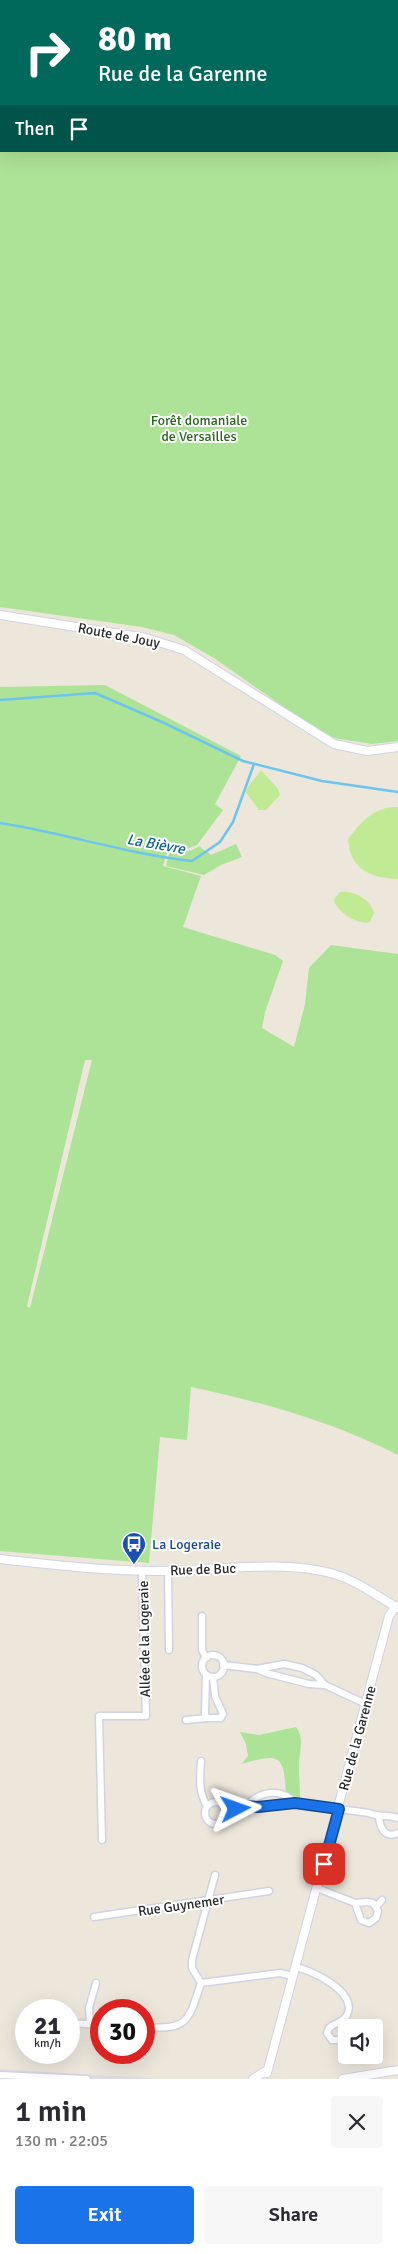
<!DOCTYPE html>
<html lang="en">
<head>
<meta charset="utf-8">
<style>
	body { margin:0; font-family:Signika,sans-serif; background:#f7f7f7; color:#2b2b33; height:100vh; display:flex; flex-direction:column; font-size:19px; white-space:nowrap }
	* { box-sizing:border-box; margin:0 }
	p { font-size:16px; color:#7c7c81 }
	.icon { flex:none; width:28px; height:28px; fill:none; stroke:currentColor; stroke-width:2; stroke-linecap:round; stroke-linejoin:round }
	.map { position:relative; height:2079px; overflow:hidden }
	.side { display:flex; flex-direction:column; background:#fff; flex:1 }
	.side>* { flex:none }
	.banner { position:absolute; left:0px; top:0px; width:399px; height:152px; box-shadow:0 5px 20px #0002; background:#00695c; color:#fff; overflow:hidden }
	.tools { position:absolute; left:338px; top:2019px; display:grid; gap:10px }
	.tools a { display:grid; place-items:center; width:45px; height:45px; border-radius:5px; background:#fff; box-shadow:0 5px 20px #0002; font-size:25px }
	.speed { position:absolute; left:15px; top:1999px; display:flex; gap:10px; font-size:25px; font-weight:700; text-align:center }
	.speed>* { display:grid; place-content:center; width:65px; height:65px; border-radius:50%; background:#fff; box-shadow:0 5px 20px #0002; line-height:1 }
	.speed small { font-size:12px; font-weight:400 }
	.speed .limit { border:8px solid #d22; background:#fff; color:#111 }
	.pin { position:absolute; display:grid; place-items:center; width:42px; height:42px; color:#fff; margin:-21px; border-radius:10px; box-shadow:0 2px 8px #0006 }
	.me { position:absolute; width:55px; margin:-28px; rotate:86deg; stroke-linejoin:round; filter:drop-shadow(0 0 4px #0008) }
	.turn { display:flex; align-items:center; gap:18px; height:105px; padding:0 15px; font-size:22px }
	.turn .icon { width:65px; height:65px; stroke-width:2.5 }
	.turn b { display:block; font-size:35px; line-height:42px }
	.then { display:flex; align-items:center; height:48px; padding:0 15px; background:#0003; gap:10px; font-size:19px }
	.round { display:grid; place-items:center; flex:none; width:52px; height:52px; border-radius:5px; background:#f7f7f7 }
	.headline { display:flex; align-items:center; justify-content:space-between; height:85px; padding:0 15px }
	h1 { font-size:30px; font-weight:600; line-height:38px }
	.button { display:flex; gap:10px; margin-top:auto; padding:10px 15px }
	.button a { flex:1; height:58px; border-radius:5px; background:#1a73e8; color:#fff; font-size:20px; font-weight:600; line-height:58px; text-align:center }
	.button a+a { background:#f7f7f7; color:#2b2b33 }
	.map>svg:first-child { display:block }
</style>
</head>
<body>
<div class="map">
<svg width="398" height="2079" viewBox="0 0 398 2079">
	<rect width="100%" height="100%" fill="#ece6db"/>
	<path fill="#dfdce4" d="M0 2069 162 2079H0Z"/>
	<g fill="#ade397" fill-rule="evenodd">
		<path d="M0 0H398V741L372 744 334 738 304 721 214 658 174 635 142 627 0 607ZM1 1H398V151H1Z"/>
		<path d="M105 685 241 756 215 804 223 810 197 845 184 850 168 849 163 866 201 876 183 927 275 955 283 961 265 1012 262 1028 294 1047 305 1004 309 968 331 945 398 954V1455C333 1422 262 1402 191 1387L187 1440 160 1437 149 1563 0 1551V687ZM85 1060H92L30 1308 27 1306Z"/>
		<path d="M236 844 242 857 221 865 204 875 166 866 170 850C181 852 190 853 199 846L211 855Z"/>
		<path d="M296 1727C305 1739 299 1752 299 1765 299 1776 300 1787 300 1798L286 1793C284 1754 279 1753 242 1764L248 1756 246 1744 240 1732 259 1735Z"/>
	</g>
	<g fill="#c0ea93">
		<path d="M261 770 278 789 280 795 266 810H259L245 791Z"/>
		<path d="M398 807V879C371 878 350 870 348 839 361 822 375 806 398 807Z"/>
		<path d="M340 892C354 890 371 900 374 913L370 922C359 926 335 911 334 899Z"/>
	</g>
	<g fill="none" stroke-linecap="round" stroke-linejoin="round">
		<g stroke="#6dc5ef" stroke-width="2.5">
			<path d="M0 700 95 693 162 722 243 761 322 781 398 792"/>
			<path d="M0 823C65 833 127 854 192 861L220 842 233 822 254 764"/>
		</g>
		<g stroke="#d0d3e3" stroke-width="9">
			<g id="minor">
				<path d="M168 1571 169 1650"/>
				<path d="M202 1616V1650L206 1658"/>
				<circle cx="213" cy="1666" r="11"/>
				<path d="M223 1665 257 1669 266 1673 309 1684 325 1685"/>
				<path d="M257 1669 284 1664 302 1668 316 1675 325 1685 366 1704"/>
				<path d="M206 1675 205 1714 207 1718H221L223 1714 215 1696 213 1677"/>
				<path d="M186 1720 207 1718"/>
				<path d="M201 1761C200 1777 198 1791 207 1806"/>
				<circle cx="216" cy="1813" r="11"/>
				<path d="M246 1806C260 1791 280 1787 295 1803"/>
				<path d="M226 1812 246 1806 258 1807 295 1803 369 1813C379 1818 388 1814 398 1818"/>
				<path d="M379 1817C380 1828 385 1839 398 1833"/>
				<path d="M102 1840 99 1716H146L142 1571"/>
				<path d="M317 1888 355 1903 367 1902 373 1903 378 1911 376 1918 369 1923 361 1920 355 1903"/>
				<path d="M376 1907 382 1900"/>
				<path d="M94 1917 269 1891"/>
				<path d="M295 1967C312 1970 358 1992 347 2015 344 2022 334 2023 329 2028L327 2033 332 2040H341L344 2036V2020"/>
				<path d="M201 1983 192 1968V1960L215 1875"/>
				<path d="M69 2023 101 2025"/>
				<path d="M90 2024 89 2008 96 1983"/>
				<path d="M144 2027C187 2030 188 2023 201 1983L280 1973 293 1976"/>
				<path d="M0 2075 87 2079"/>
			</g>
		</g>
		<g stroke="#d0d3e3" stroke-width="10">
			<g id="tertiary">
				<path d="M0 615 146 638 184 650 334 744 367 751 398 747"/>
				<path d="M0 1559C53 1565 106 1571 159 1571 212 1571 284 1559 334 1574 358 1581 376 1596 398 1608"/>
				<path d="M267 2073 389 1616 396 1606"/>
				<path d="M253 2079 264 2072 267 2073"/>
				<path d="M343 2079 398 2070"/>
			</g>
		</g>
		<use href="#minor" stroke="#fff" stroke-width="6"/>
		<use href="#tertiary" stroke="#fff" stroke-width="8"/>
	</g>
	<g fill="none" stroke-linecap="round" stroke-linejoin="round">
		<g stroke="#114b97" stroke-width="12">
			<path id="route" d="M236 1809 246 1806 258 1807 295 1803 339 1809 324 1864"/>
		</g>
		<use href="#route" stroke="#1a73e8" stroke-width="9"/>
	</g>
	<defs>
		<g id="bus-pin" transform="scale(1.25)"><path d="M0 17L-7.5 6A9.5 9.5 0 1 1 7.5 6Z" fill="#1a4fb4" stroke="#fff"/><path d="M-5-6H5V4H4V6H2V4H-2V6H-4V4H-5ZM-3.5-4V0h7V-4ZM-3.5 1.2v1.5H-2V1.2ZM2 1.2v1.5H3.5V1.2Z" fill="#fff"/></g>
	</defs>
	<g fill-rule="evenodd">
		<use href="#bus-pin" x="134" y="1544"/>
	</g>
	<g text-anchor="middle" stroke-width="4" stroke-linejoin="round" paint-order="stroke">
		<g font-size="14" fill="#256719" stroke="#fff">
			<text x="199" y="425">Forêt domaniale<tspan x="199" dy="16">de Versailles</tspan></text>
		</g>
		<g font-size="14" fill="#292929" stroke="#fff">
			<text transform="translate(119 635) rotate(11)" y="5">Route de Jouy</text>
			<text transform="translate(203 1569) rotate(-2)" y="5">Rue de Buc</text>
			<text transform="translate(144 1639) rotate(-91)" y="5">Allée de la Logeraie</text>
			<text transform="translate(357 1738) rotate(-75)" y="5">Rue de la Garenne</text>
			<text transform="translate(181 1905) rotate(-8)" y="5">Rue Guynemer</text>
		</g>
		<g font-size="14" fill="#164399" stroke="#fff" text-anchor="start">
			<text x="152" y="1549">La Logeraie</text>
		</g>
		<g font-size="15" font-style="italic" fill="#0d629a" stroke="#fff">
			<text transform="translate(156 844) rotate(10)" y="5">La Bièvre</text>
		</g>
	</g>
</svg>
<div class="tools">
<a><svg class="icon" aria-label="sound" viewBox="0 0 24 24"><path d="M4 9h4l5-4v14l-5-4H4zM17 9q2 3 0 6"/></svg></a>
</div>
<div class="speed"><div>21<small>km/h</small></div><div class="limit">30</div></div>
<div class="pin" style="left:324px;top:1864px;background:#d93025"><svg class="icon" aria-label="arrive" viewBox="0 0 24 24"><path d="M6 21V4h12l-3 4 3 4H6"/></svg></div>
<svg class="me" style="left:236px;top:1809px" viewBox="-20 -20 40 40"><path d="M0-17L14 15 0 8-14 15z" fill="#1a73e8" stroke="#fff" stroke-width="4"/></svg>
<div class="banner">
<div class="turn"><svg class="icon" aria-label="right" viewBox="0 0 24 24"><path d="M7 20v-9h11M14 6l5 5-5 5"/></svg><div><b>80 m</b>Rue de la Garenne</div></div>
<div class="then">Then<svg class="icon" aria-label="arrive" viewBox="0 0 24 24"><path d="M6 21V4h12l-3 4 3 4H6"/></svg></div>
</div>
</div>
<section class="side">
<div class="headline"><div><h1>1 min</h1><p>130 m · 22:05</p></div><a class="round"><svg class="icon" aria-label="close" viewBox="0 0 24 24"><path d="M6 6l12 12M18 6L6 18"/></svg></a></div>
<div class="button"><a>Exit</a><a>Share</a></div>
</section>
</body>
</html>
